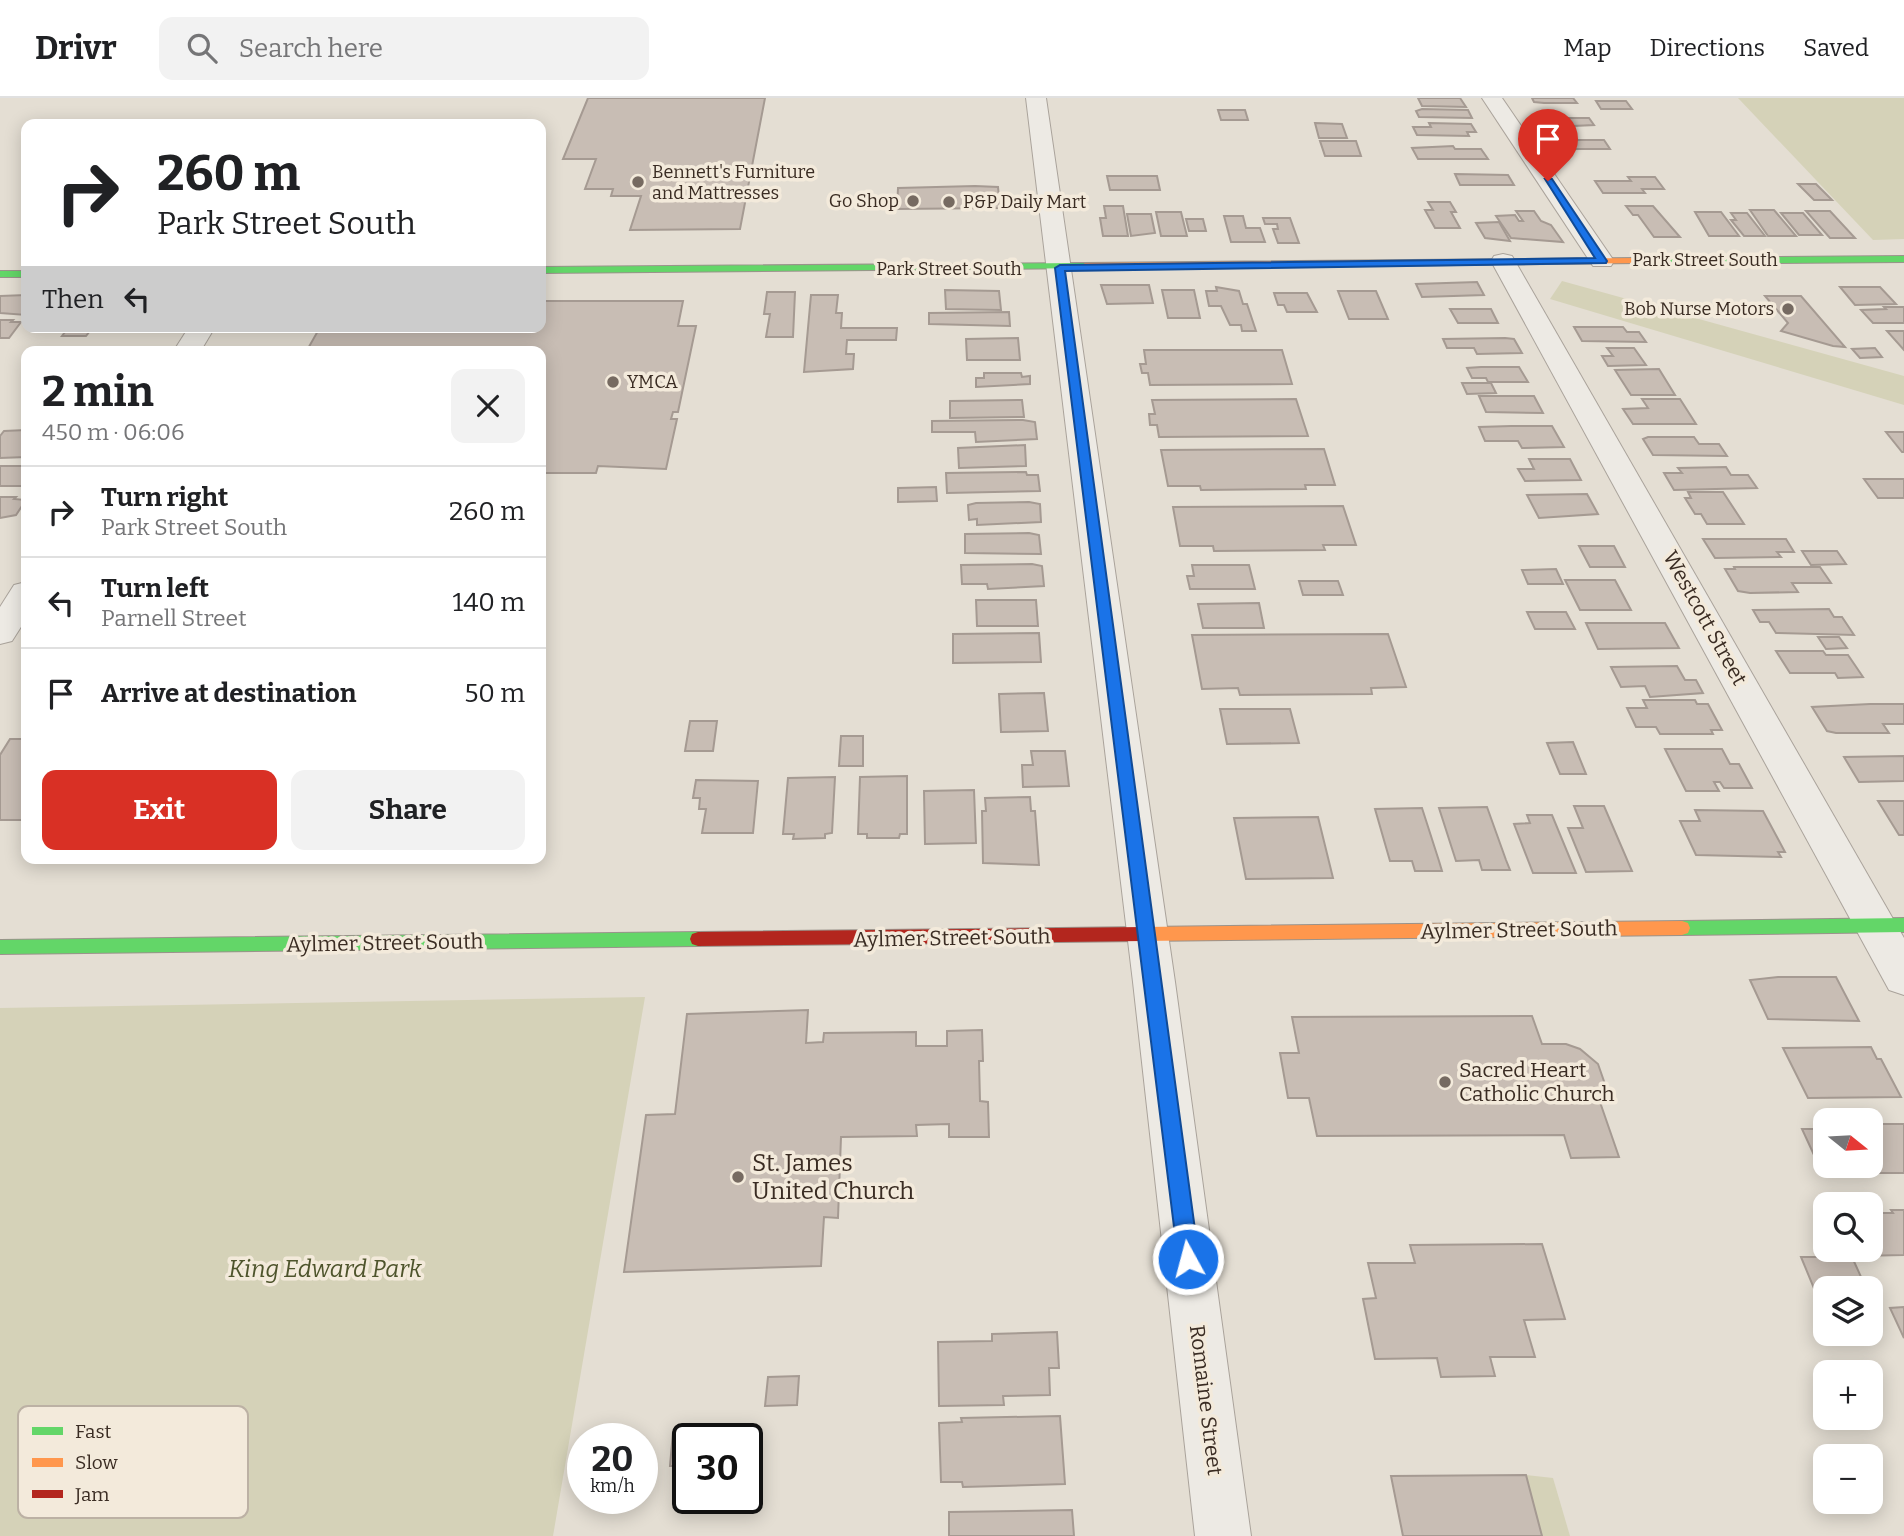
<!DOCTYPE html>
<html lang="en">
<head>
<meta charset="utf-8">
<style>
	body { margin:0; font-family:Bitter,serif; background:#f2f2f2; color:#202124; height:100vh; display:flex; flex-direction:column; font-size:26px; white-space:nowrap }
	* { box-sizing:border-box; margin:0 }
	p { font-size:23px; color:#757577 }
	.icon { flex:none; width:38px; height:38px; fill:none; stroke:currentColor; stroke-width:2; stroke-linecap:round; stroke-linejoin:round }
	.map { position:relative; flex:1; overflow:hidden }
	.sheet { position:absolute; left:21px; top:248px; width:525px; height:518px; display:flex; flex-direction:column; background:#fff; border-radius:14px; box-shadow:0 4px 18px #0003 }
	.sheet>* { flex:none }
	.hud { position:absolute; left:21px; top:21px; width:525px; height:214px; border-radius:14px; box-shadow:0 4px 18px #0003; background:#fff; color:#202124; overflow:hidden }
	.needle { width:46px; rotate:108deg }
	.controls { position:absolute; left:1813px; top:1010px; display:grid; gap:14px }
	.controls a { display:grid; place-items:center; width:70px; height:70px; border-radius:14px; background:#fff; box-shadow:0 4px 18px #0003; font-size:35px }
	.speed { position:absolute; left:567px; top:1325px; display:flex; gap:14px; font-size:35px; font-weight:700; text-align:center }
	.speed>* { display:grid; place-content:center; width:91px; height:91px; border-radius:50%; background:#fff; box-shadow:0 4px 18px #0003; line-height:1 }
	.speed small { font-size:18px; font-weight:400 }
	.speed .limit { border:4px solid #111; border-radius:10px; background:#fff; color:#111 }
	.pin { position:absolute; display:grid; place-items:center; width:60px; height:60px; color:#fff; margin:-72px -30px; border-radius:50% 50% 50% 0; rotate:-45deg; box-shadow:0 0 7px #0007 }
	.pin .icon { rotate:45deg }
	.me { position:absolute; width:77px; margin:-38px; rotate:353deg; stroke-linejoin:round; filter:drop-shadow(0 0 5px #0008) }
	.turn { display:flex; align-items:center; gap:24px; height:147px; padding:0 21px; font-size:32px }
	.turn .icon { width:91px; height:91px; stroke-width:2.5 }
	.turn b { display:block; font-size:49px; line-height:60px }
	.then { display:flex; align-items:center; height:66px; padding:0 21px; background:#0003; gap:14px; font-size:26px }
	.round { display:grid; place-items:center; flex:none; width:74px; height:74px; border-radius:14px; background:#f2f2f2 }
	.head { display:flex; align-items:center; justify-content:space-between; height:119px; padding:0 21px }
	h1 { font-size:42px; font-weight:700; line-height:52px }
	.cta { display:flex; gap:14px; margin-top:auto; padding:14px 21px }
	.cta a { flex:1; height:80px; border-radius:14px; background:#d93025; color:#fff; font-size:28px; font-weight:700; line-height:80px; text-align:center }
	.cta a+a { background:#f2f2f2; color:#202124 }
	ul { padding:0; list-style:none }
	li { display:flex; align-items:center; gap:21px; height:91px; padding:0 21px; border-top:2px solid #e0e0e0 }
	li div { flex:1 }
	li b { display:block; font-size:26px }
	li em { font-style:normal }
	header { display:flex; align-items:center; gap:42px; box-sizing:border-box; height:98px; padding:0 35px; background:#fff; border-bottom:2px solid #e0e0e0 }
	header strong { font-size:33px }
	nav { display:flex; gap:38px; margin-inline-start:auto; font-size:24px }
	.search { width:490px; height:63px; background:#f2f2f2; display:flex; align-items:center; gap:18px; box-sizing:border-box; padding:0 24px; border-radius:14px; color:#757577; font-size:26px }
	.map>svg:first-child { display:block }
</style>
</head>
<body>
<header>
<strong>Drivr</strong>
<div class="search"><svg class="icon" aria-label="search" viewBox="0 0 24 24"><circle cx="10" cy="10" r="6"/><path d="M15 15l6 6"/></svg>Search here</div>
<nav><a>Map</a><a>Directions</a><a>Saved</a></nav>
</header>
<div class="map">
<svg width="1904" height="1438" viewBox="0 0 1904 1438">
	<rect width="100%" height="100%" fill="#e4ded3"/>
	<g fill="#d5d2b8">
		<path d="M1738 0H1904V141L1873 142Z"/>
		<path d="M1562 183 1904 278V307L1550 201Z"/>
		<path d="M645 899 553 1438H0V910Z"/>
		<path d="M1526 1377 1553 1380 1570 1438H1542Z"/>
	</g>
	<g fill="#c8bdb4" stroke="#a59a92" stroke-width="2">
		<path d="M588 0H765L740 131 630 132 641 98H611L613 91H585L596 61H563Z"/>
		<path d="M1418 0H1460L1466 9 1422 8Z"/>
		<path d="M1532 0H1573L1577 5H1544L1534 4Z"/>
		<path d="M1596 3H1626L1632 11H1601Z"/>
		<path d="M1422 11 1468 12 1472 20 1419 19 1416 13Z"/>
		<path d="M1218 12H1245L1248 22H1221Z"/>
		<path d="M1545 20H1589L1594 27 1551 29Z"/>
		<path d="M1315 25 1342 26 1347 40H1319Z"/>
		<path d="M1429 25 1471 26 1476 34H1467L1469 38 1417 37 1413 29H1431Z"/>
		<path d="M1561 42H1604L1610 51H1567Z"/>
		<path d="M1320 43H1356L1361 58H1325Z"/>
		<path d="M1453 48 1455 51H1481L1488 61H1418L1412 50Z"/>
		<path d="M1455 76 1508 77 1514 87H1460Z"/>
		<path d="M1107 78H1157L1160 92H1110Z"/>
		<path d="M1628 79H1655L1664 91H1642L1645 95H1603L1595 83H1631Z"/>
		<path d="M1798 86H1816L1832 102H1814Z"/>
		<path d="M975 88 998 89 1000 110 897 111 898 90Z"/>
		<path d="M1428 104H1450L1456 114H1451L1460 130H1435L1425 112H1433Z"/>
		<path d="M1104 108H1123L1128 138H1103L1100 120H1106Z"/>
		<path d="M1626 108H1653L1680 139H1654L1638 117H1633Z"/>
		<path d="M1750 112H1774L1796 138H1768Z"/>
		<path d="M1516 113H1534L1541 123 1551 127 1563 144 1511 140 1496 118 1515 117 1519 123H1523Z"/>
		<path d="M1806 113H1830L1855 140H1830Z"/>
		<path d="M1156 114H1181L1187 138H1161Z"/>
		<path d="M1695 114H1721L1739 138H1709Z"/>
		<path d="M1731 115H1747L1765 138H1744L1731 122H1736Z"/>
		<path d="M1781 115H1803L1822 137H1799Z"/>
		<path d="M1127 116H1151L1155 135 1131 138Z"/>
		<path d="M1224 118H1243L1246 130H1260L1265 144H1231Z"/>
		<path d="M1263 120H1290L1299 145H1278L1273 131H1278L1277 126H1265Z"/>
		<path d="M1186 121H1203L1206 133H1189Z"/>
		<path d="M1499 124 1510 143 1485 140 1476 125Z"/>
		<path d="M1477 184 1484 197 1422 199 1416 186Z"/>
		<path d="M1101 187H1149L1153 205 1107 206Z"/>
		<path d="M1216 189 1239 193 1243 206H1247L1256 233H1242L1241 227H1230L1221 208H1209L1206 193H1217Z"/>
		<path d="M1840 189H1880L1896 206 1855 207Z"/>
		<path d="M945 192 999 193 1001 212 946 211Z"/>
		<path d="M1162 192H1194L1200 220H1168Z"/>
		<path d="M1338 193H1376L1388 221H1349Z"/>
		<path d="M767 194H795L793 239H766L770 216H764Z"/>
		<path d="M1274 195H1307L1317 214H1287L1284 207H1278Z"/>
		<path d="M26 197V217L0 215V198Z"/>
		<path d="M811 197H838L836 215H842L841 230H897L896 242H847L846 256H854L853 271 804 274Z"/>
		<path d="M1765 198H1801L1845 249 1833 248 1781 233 1788 225Z"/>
		<path d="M541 203H683L678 228H696L678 314H673L671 321H677L666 371 598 368 596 375H541V254H306L319 231 327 229H541Z"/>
		<path d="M1884 209H1904V225H1873L1861 212 1886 211Z"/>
		<path d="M1450 211H1491L1498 225H1458Z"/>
		<path d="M1009 214 1010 228 929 226V215Z"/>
		<path d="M0 222H13L11 224H21L9 240H0Z"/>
		<path d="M93 229 86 238H62L68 230H59Z"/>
		<path d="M115 229H151L149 232 112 233Z"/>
		<path d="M1574 229H1623L1627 234H1639L1646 244 1582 243Z"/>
		<path d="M1887 233H1904V252Z"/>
		<path d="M1018 240 1020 262H967L966 241Z"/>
		<path d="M1505 240 1514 241 1522 255 1477 256 1474 250H1447L1443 241Z"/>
		<path d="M1607 250H1634L1646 267 1608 268 1602 258H1613Z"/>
		<path d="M1875 250 1882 259 1860 260 1852 251Z"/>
		<path d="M1144 252H1282L1292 286 1150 287 1148 275H1142L1140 266H1146Z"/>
		<path d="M1481 269H1519L1528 284H1488L1486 280H1472L1467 270Z"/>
		<path d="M1659 271 1675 297H1631L1615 272Z"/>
		<path d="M984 275H1021L1022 279 1030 278V286L976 289V280H984Z"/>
		<path d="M1462 285H1491L1496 295 1467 296Z"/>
		<path d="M1479 298H1534L1543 315 1486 314Z"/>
		<path d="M1296 301 1308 338 1159 339 1157 327H1150L1149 316H1155L1152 302Z"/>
		<path d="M1642 301H1680L1696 326H1633L1623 311 1648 310Z"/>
		<path d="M1022 302 1024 319 950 320V303Z"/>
		<path d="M1023 322 1035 324 1037 341 976 344 975 334H932V323Z"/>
		<path d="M1511 328H1552L1564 349 1522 350 1518 343H1485L1479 329Z"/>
		<path d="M26 332V359L0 360V338L4 333Z"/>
		<path d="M1886 334H1904V354H1902Z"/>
		<path d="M1648 339H1694L1699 346H1719L1727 358 1653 357 1643 341Z"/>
		<path d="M1025 347 1026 368 959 370 958 350Z"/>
		<path d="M1324 351 1335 387H1305L1306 391 1201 392 1200 388H1168L1161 352Z"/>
		<path d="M1529 361H1570L1581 382 1525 383 1518 371H1534Z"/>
		<path d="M0 368H26L25 388H0Z"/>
		<path d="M1726 369 1731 377H1748L1757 390 1674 392 1664 375H1682L1678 370Z"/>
		<path d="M1026 374 1027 377H1038L1040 393 947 395 946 375Z"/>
		<path d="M1864 381H1904V400H1878Z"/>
		<path d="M936 389 937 403 898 404V390Z"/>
		<path d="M1688 394H1723L1744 426H1707L1701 416H1695L1685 400H1691Z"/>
		<path d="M1587 396 1598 416 1539 420 1527 397Z"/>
		<path d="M0 399H16L14 401 26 402 16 417 0 420Z"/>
		<path d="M1029 404 1040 406 1041 424 977 427V421L969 422 968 407 976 405Z"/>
		<path d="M1343 408 1356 447H1323L1325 452 1214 453 1213 448H1180L1173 409Z"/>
		<path d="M1029 435 1039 437 1041 456 965 455V436Z"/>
		<path d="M1703 441H1786L1794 454H1777L1781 459 1715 460Z"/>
		<path d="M1579 448H1614L1625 469H1590Z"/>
		<path d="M1802 453H1837L1846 466 1811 467Z"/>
		<path d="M1032 466 1042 468 1044 488 988 491 987 486H962L961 467Z"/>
		<path d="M1192 467H1249L1255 491H1190L1187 478H1194Z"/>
		<path d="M1734 469H1820L1831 485H1792L1798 494 1750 495 1738 493 1725 471H1735Z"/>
		<path d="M1556 471 1563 486H1528L1522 472Z"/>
		<path d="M1565 482H1615L1631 512H1580Z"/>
		<path d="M1299 483H1338L1343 497H1303Z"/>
		<path d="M976 502H1036L1038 528H977Z"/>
		<path d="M1259 505 1264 530H1203L1198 506Z"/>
		<path d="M1829 511 1834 519H1842L1854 537 1776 535 1769 524H1760L1753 512Z"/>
		<path d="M1527 514H1566L1575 531H1535Z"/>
		<path d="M1586 525H1665L1679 550 1598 551Z"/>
		<path d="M1039 535 1041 564 953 565V536Z"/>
		<path d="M1388 536 1406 589 1371 590 1372 596 1240 597 1238 590 1202 591 1192 537Z"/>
		<path d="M1818 539H1839L1847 550 1826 551Z"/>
		<path d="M1776 553H1823L1826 557H1848L1863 579 1838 580 1835 575H1790Z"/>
		<path d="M1677 568 1685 582H1696L1703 595 1650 599 1645 588 1621 589 1611 569Z"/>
		<path d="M1044 595 1048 633 1001 634 999 596Z"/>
		<path d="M1643 602H1695L1697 606H1708L1722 632H1711L1713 636H1660L1656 629H1636L1627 610H1647Z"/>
		<path d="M1870 606H1904V626H1883L1889 635H1836L1827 633 1812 609Z"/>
		<path d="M1220 611H1290L1299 645 1227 646Z"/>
		<path d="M690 623H717L713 653H685Z"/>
		<path d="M841 638H863V668H839Z"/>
		<path d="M10 641H26V722H0V657Z"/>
		<path d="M1573 644 1586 676H1560L1547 645Z"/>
		<path d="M1665 651H1722L1730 666H1739L1752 690H1724L1720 684H1714L1719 693H1686Z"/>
		<path d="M1031 653H1065L1069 688 1023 689 1022 667H1033Z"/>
		<path d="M1904 658V683L1859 684 1844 659Z"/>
		<path d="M907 678V736H900L899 740H867V736H858L860 679Z"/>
		<path d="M835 679 832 735 825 736V740L793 741 794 736H783L788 680Z"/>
		<path d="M696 682 758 683 753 735H702L706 711H699L700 700H693Z"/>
		<path d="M974 692 976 745 925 746 924 693Z"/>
		<path d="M1030 699 1031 713H1035L1039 767 983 765 982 713H986L985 700Z"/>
		<path d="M1878 703H1904V737H1899Z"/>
		<path d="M1574 708H1604L1632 773 1586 774 1568 730H1583Z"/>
		<path d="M1487 709 1506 762 1510 772H1482L1479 762 1456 763 1439 710Z"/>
		<path d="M1422 710 1439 763 1442 773H1415L1412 763H1390L1375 711Z"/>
		<path d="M1695 712 1763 713 1785 754H1778L1781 759 1696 757 1680 723H1700Z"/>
		<path d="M1527 717H1552L1576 775H1533L1514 726 1530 725Z"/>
		<path d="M1318 719 1333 780 1246 781 1234 720Z"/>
		<path d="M1778 879H1836L1859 923 1768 921 1750 882Z"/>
		<path d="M808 912 806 945 823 944 824 935 916 934V948H947V933L982 932 983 963H979L980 1003 988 1004 989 1039H949V1026L916 1027 917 1038 841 1039 838 1120 824 1119 821 1168 624 1174 646 1017 675 1016 687 916Z"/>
		<path d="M1532 918 1542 946H1566L1580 951 1598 966 1606 989 1601 1007 1619 1059 1571 1060 1564 1037 1317 1038 1309 1000H1288L1280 955H1299L1292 919Z"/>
		<path d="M1871 949 1877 961H1881L1901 999 1808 1000 1783 950Z"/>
		<path d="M1871 1026H1904V1075H1873L1871 1069 1820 1070 1802 1031H1825V1068H1871Z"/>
		<path d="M1891 1112H1904V1157L1858 1158 1855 1152H1871V1115H1893Z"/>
		<path d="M1542 1146 1565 1221 1524 1222 1535 1259H1490L1495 1278 1441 1279 1437 1260 1375 1261 1363 1201 1376 1200 1368 1165H1415L1410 1147Z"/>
		<path d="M1801 1159H1852L1866 1190H1825V1200H1818Z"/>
		<path d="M1904 1209V1240L1890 1210Z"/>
		<path d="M1057 1234 1059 1270H1049L1050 1297 1003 1298 1004 1307 939 1308 938 1244 992 1243V1236Z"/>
		<path d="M799 1278 797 1307 765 1308 768 1279Z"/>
		<path d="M1060 1318 1065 1386 963 1389 962 1384H941L939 1325 962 1324 961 1320Z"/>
		<path d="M738 1332V1340H707V1333Z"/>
		<path d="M698 1333V1340H688V1368H670L673 1334Z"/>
		<path d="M1526 1377 1542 1438H1403L1391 1378Z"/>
		<path d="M1072 1412 1074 1438H949V1414Z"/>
	</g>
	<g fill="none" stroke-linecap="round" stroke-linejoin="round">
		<g stroke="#aaa39b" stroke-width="2">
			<g id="street">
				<path d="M1026 0H1046L1175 884 1251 1438H1195L1133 884Z"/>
				<path d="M1482 0H1502L1614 163 1611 168H1593Z"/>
				<path d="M1503 156 1512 158 1515 163 1904 840V897L1889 892 1491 163 1494 158Z"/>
				<path d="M189 229H215L200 254H173Z"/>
				<path d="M26 484V521L12 543 0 546V509L14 487Z"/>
			</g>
		</g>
		<g stroke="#9a938b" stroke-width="2">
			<g id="fast">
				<path d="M1904 158V164L1636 166 1631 163 1636 160Z"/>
				<path d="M1085 165 1089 166V170L541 175V169Z"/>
				<rect x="0" y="173" width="26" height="6"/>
				<path d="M1904 820V834L1682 837 1676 835 1674 830 1676 825 1682 823Z"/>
				<path d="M698 834 704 836 706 841 704 846 698 848 0 856V842Z"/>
			</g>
		</g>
		<g stroke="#9a938b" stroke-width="2">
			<g id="slow">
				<path d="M1636 160 1640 161V165L1085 171 1080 168 1085 165Z"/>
				<path d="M1682 823 1688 825 1690 830 1688 835 1682 837 1143 843 1137 841 1135 836 1137 831 1143 829Z"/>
			</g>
		</g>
		<g stroke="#9a938b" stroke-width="2">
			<path id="jam" d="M1143 829 1149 831 1151 836 1149 841 1143 843 698 848 692 846 690 841 692 836 698 834Z"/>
		</g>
		<use href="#street" fill="#edeae4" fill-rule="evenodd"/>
		<use href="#fast" fill="#63d668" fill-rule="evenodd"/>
		<use href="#slow" fill="#ff974d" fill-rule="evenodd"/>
		<use href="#jam" fill="#b3261e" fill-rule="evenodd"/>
	</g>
	<path fill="#1a73e8" stroke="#114b97" stroke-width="2" d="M1545 81H1552L1607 163 1606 165 1065 173 1199 1161 1196 1168 1188 1171 1181 1168 1178 1161 1055 170 1060 167 1595 160Z"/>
	<g fill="#766a61" stroke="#f3eadb" stroke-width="2.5">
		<circle cx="638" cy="84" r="7"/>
		<circle cx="913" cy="103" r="7"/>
		<circle cx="949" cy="104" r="7"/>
		<circle cx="1788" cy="211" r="7"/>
		<circle cx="613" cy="284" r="7"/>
		<circle cx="1445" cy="984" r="7"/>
		<circle cx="738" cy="1079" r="7"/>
	</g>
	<g text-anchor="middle" stroke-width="7" stroke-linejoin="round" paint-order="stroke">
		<g font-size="18" fill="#3a2c23" stroke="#f3eadb" text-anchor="start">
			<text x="652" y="80">Bennett's Furniture<tspan x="652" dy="21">and Mattresses</tspan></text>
			<text x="899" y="109" text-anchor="end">Go Shop</text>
			<text x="963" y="110">P&amp;P Daily Mart</text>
			<text x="1774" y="217" text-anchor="end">Bob Nurse Motors</text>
			<text x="627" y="290">YMCA</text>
		</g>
		<g font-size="18" fill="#3a2c23" stroke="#f3eadb">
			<text x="1705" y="168">Park Street South</text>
			<text x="949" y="177">Park Street South</text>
		</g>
		<g font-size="21" fill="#3a2c23" stroke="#f3eadb">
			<text transform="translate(1705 520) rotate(61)" y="7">Westcott Street</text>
			<text transform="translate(1519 832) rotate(-1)" y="7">Aylmer Street South</text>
			<text transform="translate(952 840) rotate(-1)" y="7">Aylmer Street South</text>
			<text transform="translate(385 845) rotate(-1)" y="7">Aylmer Street South</text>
			<text transform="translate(1206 1302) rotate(83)" y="7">Romaine Street</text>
		</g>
		<g font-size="21" fill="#3a2c23" stroke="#f3eadb" text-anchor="start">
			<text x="1459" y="979">Sacred Heart<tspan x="1459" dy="24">Catholic Church</tspan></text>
		</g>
		<g font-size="24" fill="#3a2c23" stroke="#f3eadb" text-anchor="start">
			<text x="752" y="1073">St. James<tspan x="752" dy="28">United Church</tspan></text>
		</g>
		<g font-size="24" font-style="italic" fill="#4e542c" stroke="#f3eadb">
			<text x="325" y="1179">King Edward Park</text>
		</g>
	</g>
	<rect x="18" y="1308" width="230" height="112" rx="10" fill="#f3eadb" stroke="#bcb1a4" stroke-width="2"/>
	<rect x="32" y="1329" width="31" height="8" fill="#63d668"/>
	<rect x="32" y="1360" width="31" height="9" fill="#ff974d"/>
	<rect x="32" y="1392" width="31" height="8" fill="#b3261e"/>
	<g font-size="19" fill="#3a2c23">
		<text x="75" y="1340">Fast</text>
		<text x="75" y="1371">Slow</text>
		<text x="75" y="1403">Jam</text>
	</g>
</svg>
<div class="controls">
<a><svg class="needle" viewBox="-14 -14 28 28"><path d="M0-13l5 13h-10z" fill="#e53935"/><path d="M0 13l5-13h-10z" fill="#757577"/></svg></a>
<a><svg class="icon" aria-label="search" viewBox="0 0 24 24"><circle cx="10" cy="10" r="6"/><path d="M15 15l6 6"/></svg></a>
<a><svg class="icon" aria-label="layers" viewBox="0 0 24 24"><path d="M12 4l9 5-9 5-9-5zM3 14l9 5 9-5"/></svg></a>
<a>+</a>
<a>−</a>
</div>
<div class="speed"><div>20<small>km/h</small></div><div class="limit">30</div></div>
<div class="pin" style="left:1548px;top:83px;background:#d93025"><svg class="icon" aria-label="arrive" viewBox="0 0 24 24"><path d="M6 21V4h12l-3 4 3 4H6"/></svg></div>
<svg class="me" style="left:1188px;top:1161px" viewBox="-20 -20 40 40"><circle r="17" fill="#1a73e8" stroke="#fff" stroke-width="3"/><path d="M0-11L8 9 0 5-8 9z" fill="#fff"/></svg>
<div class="hud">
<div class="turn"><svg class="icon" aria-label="right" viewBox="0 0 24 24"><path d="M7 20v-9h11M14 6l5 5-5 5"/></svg><div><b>260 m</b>Park Street South</div></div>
<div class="then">Then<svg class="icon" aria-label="left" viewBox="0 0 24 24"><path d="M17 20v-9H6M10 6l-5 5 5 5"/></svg></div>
</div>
<section class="sheet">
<div class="head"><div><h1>2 min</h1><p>450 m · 06:06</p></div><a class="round"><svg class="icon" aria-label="close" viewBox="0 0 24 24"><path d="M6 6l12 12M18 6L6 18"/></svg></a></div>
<ul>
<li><svg class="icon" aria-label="right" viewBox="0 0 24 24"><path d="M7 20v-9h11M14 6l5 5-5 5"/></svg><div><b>Turn right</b><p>Park Street South</p></div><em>260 m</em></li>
<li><svg class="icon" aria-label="left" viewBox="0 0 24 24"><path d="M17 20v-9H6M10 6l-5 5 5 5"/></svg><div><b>Turn left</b><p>Parnell Street</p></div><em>140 m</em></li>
<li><svg class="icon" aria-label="arrive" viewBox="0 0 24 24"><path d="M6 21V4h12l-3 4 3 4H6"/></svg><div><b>Arrive at destination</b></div><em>50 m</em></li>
</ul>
<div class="cta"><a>Exit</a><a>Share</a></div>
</section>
</div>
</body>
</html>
